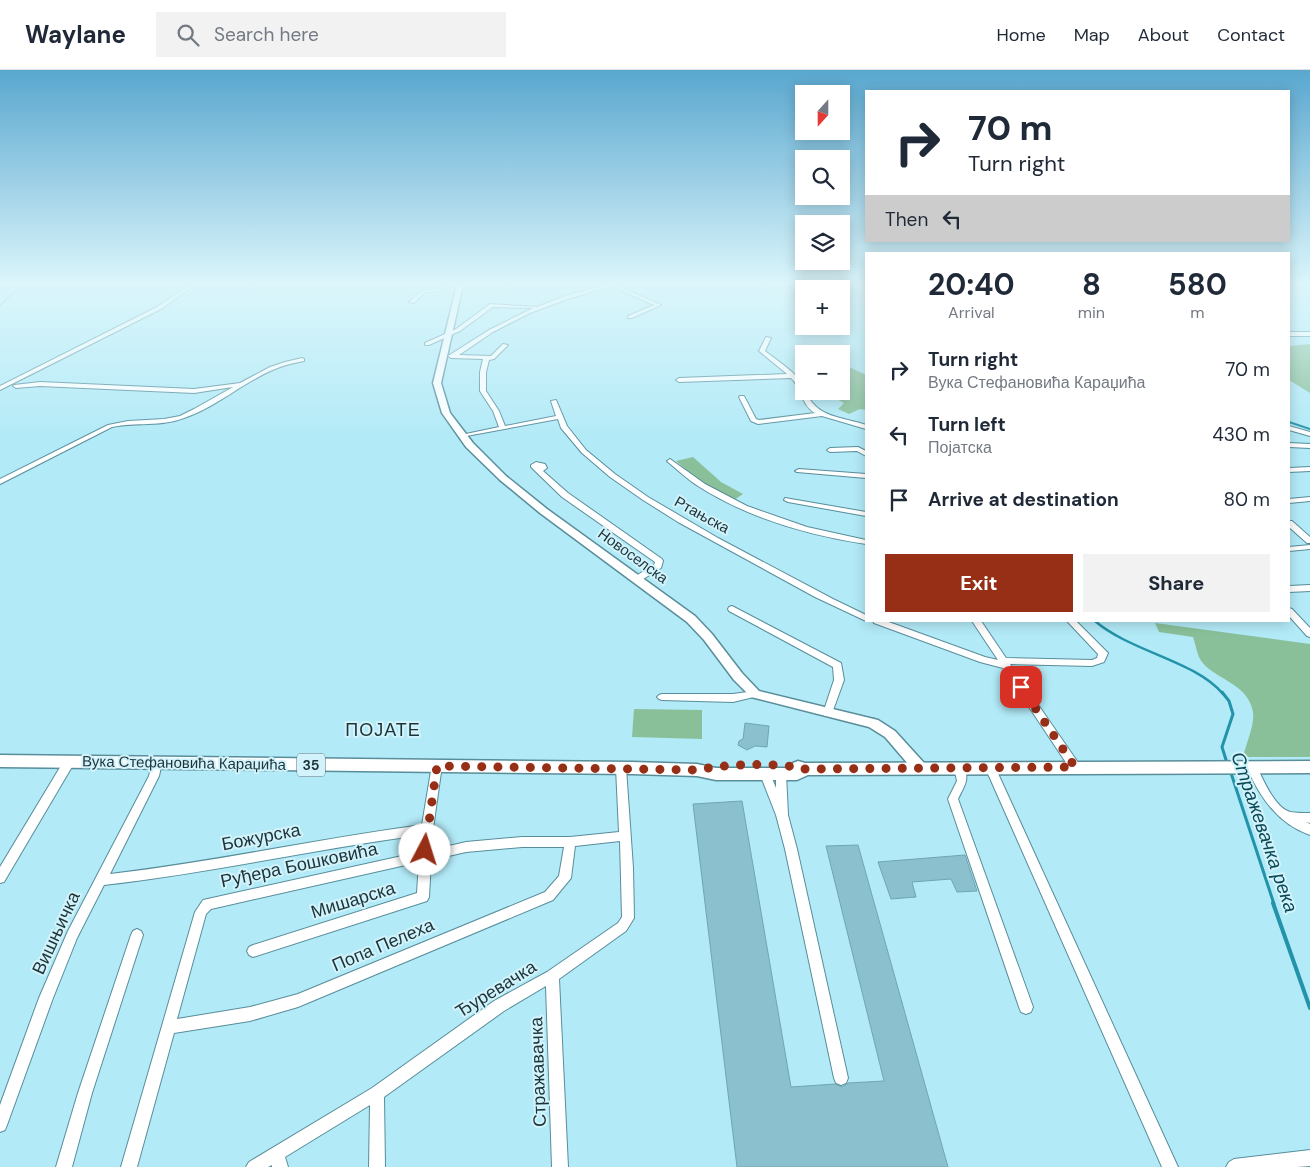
<!DOCTYPE html>
<html lang="en">
<head>
<meta charset="utf-8">
<style>
	body { margin:0; font-family:"DM Sans",sans-serif; background:#f2f2f3; color:#1f2937; height:100vh; display:flex; flex-direction:column; font-size:19px; white-space:nowrap }
	* { box-sizing:border-box; margin:0 }
	p { font-size:16px; color:#747a83 }
	.icon { flex:none; width:28px; height:28px; fill:none; stroke:currentColor; stroke-width:2; stroke-linecap:round; stroke-linejoin:round }
	.map { position:relative; flex:1; overflow:hidden }
	.drawer { position:absolute; left:865px; top:182px; width:425px; height:370px; display:flex; flex-direction:column; background:#fff; border-radius:0px; box-shadow:0 2px 12px #0003 }
	.drawer>* { flex:none }
	.guide { position:absolute; left:865px; top:20px; width:425px; height:152px; border-radius:0px; box-shadow:0 2px 12px #0003; background:#fff; color:#1f2937; overflow:hidden }
	.needle { width:32px; rotate:201deg }
	.buttons { position:absolute; left:795px; top:15px; display:grid; gap:10px }
	.buttons a { display:grid; place-items:center; width:55px; height:55px; border-radius:0px; background:#fff; box-shadow:0 2px 12px #0003; font-size:25px }
	.pin { position:absolute; display:grid; place-items:center; width:42px; height:42px; color:#fff; margin:-21px; border-radius:10px; box-shadow:0 2px 8px #0006 }
	.me { position:absolute; width:55px; margin:-28px; rotate:5deg; stroke-linejoin:round; filter:drop-shadow(0 0 4px #0008) }
	.turn { display:flex; align-items:center; gap:18px; height:105px; padding:0 20px; font-size:22px }
	.turn .icon { width:65px; height:65px; stroke-width:2.5 }
	.turn b { display:block; font-size:35px; line-height:42px }
	.then { display:flex; align-items:center; height:48px; padding:0 20px; background:#0003; gap:10px; font-size:19px }
	.eta { display:flex; justify-content:space-evenly; align-items:center; height:85px; text-align:center }
	.eta b { font-size:30px; font-weight:700; line-height:35px }
	.button { display:flex; gap:10px; margin-top:auto; padding:10px 20px }
	.button a { flex:1; height:58px; border-radius:0px; background:#972e16; color:#fff; font-size:20px; font-weight:700; line-height:58px; text-align:center }
	.button a+a { background:#f2f2f3; color:#1f2937 }
	ul { padding:0; list-style:none }
	li { display:flex; align-items:center; gap:15px; height:65px; padding:0 20px }
	li div { flex:1 }
	li b { display:block; font-size:19px }
	li em { font-style:normal }
	header { display:flex; align-items:center; gap:30px; box-sizing:border-box; height:70px; padding:0 25px; background:#fff; border-bottom:1px solid #e0e1e3 }
	header strong { font-size:24px }
	nav { display:flex; gap:28px; margin-inline-start:auto; font-size:18px }
	.search { width:350px; height:45px; background:#f2f2f3; display:flex; align-items:center; gap:12px; box-sizing:border-box; padding:0 18px; border-radius:0px; color:#747a83; font-size:19px }
	.map>svg:first-child { display:block }
</style>
</head>
<body>
<header>
<strong>Waylane</strong>
<div class="search"><svg class="icon" aria-label="search" viewBox="0 0 24 24"><circle cx="10" cy="10" r="6"/><path d="M15 15l6 6"/></svg>Search here</div>
<nav><a>Home</a><a>Map</a><a>About</a><a>Contact</a></nav>
</header>
<div class="map">
<svg width="1310" height="1097" viewBox="0 0 1310 1097">
	<rect width="100%" height="100%" fill="#b2eaf7"/>
	<g fill="#89c09a">
		<path d="M1310 274V323L1289 310V276Z"/>
		<path d="M841 293 866 305V340L860 339 849 344 838 339 844 333 823 321H841Z"/>
		<path d="M693 387 721 412 743 424 734 430 708 418 676 391Z"/>
		<path d="M1155 553 1310 574V687H1243C1246 674 1255 654 1253 642 1248 613 1216 610 1202 592 1197 586 1196 575 1193 567L1159 562Z"/>
		<path d="M634 639 702 640V669L632 667Z"/>
	</g>
	<g fill="none" stroke-linecap="round" stroke-linejoin="round">
		<path stroke="#2293a9" stroke-width="1" d="M0 236 21 215"/>
		<path stroke="#2293a9" stroke-width="2" d="M1289 352 1310 359"/>
		<path stroke="#2293a9" stroke-width="2.5" d="M1095 551C1131 582 1196 591 1223 624"/>
		<g stroke="#2293a9" stroke-width="3">
			<path d="M1222 622 1229 631 1233 644 1222 677 1227 693"/>
			<path d="M1230 700 1274 834"/>
		</g>
		<path stroke="#2293a9" stroke-width="4" d="M1273 833 1310 938"/>
	</g>
	<g fill="#8bc1ce" stroke="#70a6b2">
		<path d="M745 653 769 656 767 677 755 676 747 680 738 675 739 671 743 669Z"/>
		<path d="M742 731 791 1017 835 1014 842 1017 848 1013 884 1011 826 776 858 775 948 1097H737L693 734Z"/>
		<path d="M965 785 977 821 957 822 951 809 912 812 916 827 891 829 878 792Z"/>
	</g>
	<g fill="none" stroke-linecap="round" stroke-linejoin="round">
		<g stroke="#588d9a" stroke-width="2">
			<g id="street">
				<path d="M190 215H195L161 239 0 320V316L157 237Z"/>
				<path d="M440 215H445L440 221 425 222 414 233 409 232 422 220 437 219Z"/>
				<path d="M604 215H616L661 235 632 248H628V246L654 235 611 216 568 229 530 243 493 262 459 285 491 286 503 274 508 275 494 289 489 290 486 302V321L499 341 505 356 556 346 551 331 556 330 567 356 586 380 615 404 648 427 718 468 833 529 866 545V551L815 527 678 452 643 430 610 407 582 383 561 358 558 349 461 367V365L499 357 493 341 480 321V302L483 289 451 288 448 286 489 260 533 238 493 237 460 261 429 275H425V273L456 259 490 234 537 237 565 226Z"/>
				<rect x="1289" y="262" width="21" height="4"/>
				<path d="M766 267 771 268 765 281C776 290 804 307 804 321H806C815 348 843 347 866 355V359L822 346 758 354 751 351 739 327 740 326H744L756 349 759 350 815 343C801 335 802 318 791 308L679 312 676 310 679 308 787 304 759 281Z"/>
				<path d="M302 288 304 289V291C294 293 284 295 275 299 243 312 217 337 184 348 161 357 136 352 112 357L0 414V409L108 355 128 351 164 349 180 346 194 339 233 317 194 323 40 316 16 318 13 316 14 315 40 312 194 319 240 313 270 297 285 292Z"/>
				<path d="M1289 356 1310 362V366L1289 360Z"/>
				<path d="M1289 373 1310 374V378L1289 377Z"/>
				<path d="M858 377 866 381V386L857 381 830 382 827 380 830 378Z"/>
				<path d="M670 389 705 414 747 436 807 457 866 470V474C808 465 748 448 698 416 687 409 678 400 668 392L667 391Z"/>
				<path d="M536 392 545 394 547 398 543 401 568 423 662 489 663 491 661 498 640 511H634L633 509 634 507 654 495 655 492 562 427 531 397V395Z"/>
				<path d="M1310 397V401L1289 402V398Z"/>
				<path d="M799 399 866 404V408L797 402 795 401Z"/>
				<path d="M1310 427V431L1289 433V429Z"/>
				<path d="M785 428 866 442V446L788 432 784 430Z"/>
				<path d="M1289 451H1292L1310 467V473H1307L1289 457Z"/>
				<path d="M1310 475V479L1289 481V477Z"/>
				<path d="M1310 515V521L1289 522V516Z"/>
				<path d="M732 536 841 593 844 610 831 646H825L823 643 834 610 833 597 729 541 728 539 729 537Z"/>
				<path d="M1289 538 1292 539 1310 558V567L1307 566 1289 546Z"/>
				<path d="M873 551H886L985 587 998 590 972 551H981L1006 588 1092 590 1097 588 1098 584 1067 551H1076L1108 583 1104 592 1092 596 1010 594 1079 694 1080 697 1079 700 1075 701 1071 700 1003 598 980 592 874 553Z"/>
				<path d="M755 621 758 622 760 624 758 626 733 632 662 630 659 629 657 627 659 625 662 624H733Z"/>
				<path d="M69 688 73 689 74 692 73 695 4 812 0 813V797L65 689Z"/>
				<path d="M157 688 161 689 162 692 159 706 110 804C214 792 317 769 422 755L432 695 433 692 437 691 441 692 442 695 433 759 432 780 466 772 522 767H570L619 762 616 698 617 695 621 694 625 695 626 698 633 798 634 848 626 861 559 909 568 1097H552L546 916 504 941 384 1027 385 1097H369L370 1035 285 1087 288 1097H272V1095L268 1097H246L249 1092 372 1018 494 931 547 902 618 853 622 847 620 771 575 776 571 808 553 830 298 937 250 951 174 963 137 1097H121L195 842 203 830 420 782 421 765C315 779 210 803 104 815L77 868 53 928 7 1055 5 1060 0 1062V1035L39 928 68 861 149 706 153 689ZM522 777H564L559 806 545 822 298 924 250 937 177 949 206 844 211 839 419 792 417 823 253 875 249 877 247 881 249 885 253 887 427 831 429 827 431 790 466 782Z"/>
				<path d="M959 693 963 694C970 709 965 715 958 729L1033 937 1031 942 1026 944 1021 942 1019 937 948 729 957 711 954 697 955 694Z"/>
				<path d="M990 693 994 694 995 697 1178 1097H1162L985 697 986 694Z"/>
				<path d="M1252 694 1256 695C1263 709 1274 737 1290 742 1296 743 1304 743 1310 743V753L1306 752 1310 754V765C1278 754 1260 727 1247 698L1248 695Z"/>
				<path d="M765 700 769 701 776 718V704L777 701 781 700 785 701 786 704 788 745 797 779 848 1008 846 1013 841 1015 836 1013 834 1008 785 779 776 745 760 704 761 701Z"/>
				<path d="M137 859 141 861 143 865 92 1023 72 1097H56L78 1023 131 865 133 861Z"/>
				<path d="M1310 1080V1096L1297 1097H1226L1229 1092 1234 1089Z"/>
			</g>
		</g>
		<g stroke="#588d9a" stroke-width="3">
			<path id="secondary" d="M457 215H463L441 313 450 343 473 373 506 406 547 439 695 546 712 564 742 603 759 621 878 650 895 661 925 694 927 698 925 702 920 703 915 702 885 667 869 657 751 627 734 610 704 570 687 552 540 443 500 410 466 377 442 343 433 313Z"/>
		</g>
		<g stroke="#588d9a" stroke-width="3">
			<path id="primary" d="M0 685 632 692 697 694 716 698H791L793 693 798 691 805 693 1310 691V703L808 705 797 710H716L697 706 632 704 0 697Z"/>
		</g>
		<use href="#street" fill="#fff" fill-rule="evenodd"/>
		<use href="#secondary" fill="#fff" fill-rule="evenodd"/>
		<use href="#primary" fill="#fff" fill-rule="evenodd"/>
	</g>
	<linearGradient id="sky" x2="0" y2="1"><stop stop-color="#59a7cf"/><stop offset="0.58" stop-color="#dcf6fb"/><stop offset="1" stop-color="#dcf6fb" stop-opacity="0"/></linearGradient>
	<rect width="1310" height="369" fill="url(#sky)"/>
	<g fill="none" stroke-linecap="round" stroke-linejoin="round">
		<path stroke="#972e16" stroke-width="9" stroke-dasharray="0 16.2" d="M425 780 437 696 697 700C724 694 779 692 805 699L1075 697 1021 617"/>
	</g>
	<g text-anchor="middle" stroke-width="4" stroke-linejoin="round" paint-order="stroke">
		<rect fill="#d2f3fb" stroke="#536d72" stroke-width="1" x="297" y="683.5" width="28" height="23" rx="4"/>
		<g font-size="14" font-weight="bold" fill="#1c3338">
			<text x="311" y="700">35</text>
		</g>
		<g font-size="15" fill="#1c3338" stroke="#d2f3fb">
			<text transform="translate(702 445) rotate(29)" y="5">Ртањска</text>
			<text transform="translate(633 486) rotate(36)" y="5">Новоселска</text>
			<text transform="translate(184 693) rotate(1)" y="5">Вука Стефановића Караџића</text>
		</g>
		<g font-size="18" letter-spacing="1" fill="#1c3338" stroke="#d2f3fb">
			<text x="383" y="666">ПОЈАТЕ</text>
		</g>
		<g font-size="18" fill="#1c3338" stroke="#d2f3fb">
			<text transform="translate(261 767) rotate(-11)" y="6">Божурска</text>
			<text transform="translate(299 795) rotate(-12)" y="6">Руђера Бошковића</text>
			<text transform="translate(353 830) rotate(-17)" y="6">Мишарска</text>
			<text transform="translate(56 863) rotate(-65)" y="6">Вишњичка</text>
			<text transform="translate(383 875) rotate(-23)" y="6">Попа Пелеха</text>
			<text transform="translate(496 919) rotate(-32)" y="6">Ђуревачка</text>
			<text transform="translate(538 1002) rotate(-92)" y="6">Стражавачка</text>
		</g>
		<g font-size="19" font-style="italic" fill="#0a4955" stroke="#d2f3fb">
			<text transform="translate(1265 762) rotate(71)" y="7">Стражевачка река</text>
		</g>
	</g>
</svg>
<div class="buttons">
<a><svg class="needle" viewBox="-14 -14 28 28"><path d="M0-13l5 13h-10z" fill="#e53935"/><path d="M0 13l5-13h-10z" fill="#747a83"/></svg></a>
<a><svg class="icon" aria-label="search" viewBox="0 0 24 24"><circle cx="10" cy="10" r="6"/><path d="M15 15l6 6"/></svg></a>
<a><svg class="icon" aria-label="layers" viewBox="0 0 24 24"><path d="M12 4l9 5-9 5-9-5zM3 14l9 5 9-5"/></svg></a>
<a>+</a>
<a>−</a>
</div>
<div class="pin" style="left:1021px;top:617px;background:#d93025"><svg class="icon" aria-label="arrive" viewBox="0 0 24 24"><path d="M6 21V4h12l-3 4 3 4H6"/></svg></div>
<svg class="me" style="left:425px;top:780px" viewBox="-20 -20 40 40"><circle r="19" fill="#fff"/><path d="M0-13L10 11 0 6-10 11z" fill="#972e16"/></svg>
<div class="guide">
<div class="turn"><svg class="icon" aria-label="right" viewBox="0 0 24 24"><path d="M7 20v-9h11M14 6l5 5-5 5"/></svg><div><b>70 m</b>Turn right</div></div>
<div class="then">Then<svg class="icon" aria-label="left" viewBox="0 0 24 24"><path d="M17 20v-9H6M10 6l-5 5 5 5"/></svg></div>
</div>
<section class="drawer">
<div class="eta">
<div><b>20:40</b><p>Arrival</p></div>
<div><b>8</b><p>min</p></div>
<div><b>580</b><p>m</p></div>
</div>
<ul>
<li><svg class="icon" aria-label="right" viewBox="0 0 24 24"><path d="M7 20v-9h11M14 6l5 5-5 5"/></svg><div><b>Turn right</b><p>Вука Стефановића Караџића</p></div><em>70 m</em></li>
<li><svg class="icon" aria-label="left" viewBox="0 0 24 24"><path d="M17 20v-9H6M10 6l-5 5 5 5"/></svg><div><b>Turn left</b><p>Појатска</p></div><em>430 m</em></li>
<li><svg class="icon" aria-label="arrive" viewBox="0 0 24 24"><path d="M6 21V4h12l-3 4 3 4H6"/></svg><div><b>Arrive at destination</b></div><em>80 m</em></li>
</ul>
<div class="button"><a>Exit</a><a>Share</a></div>
</section>
</div>
</body>
</html>
